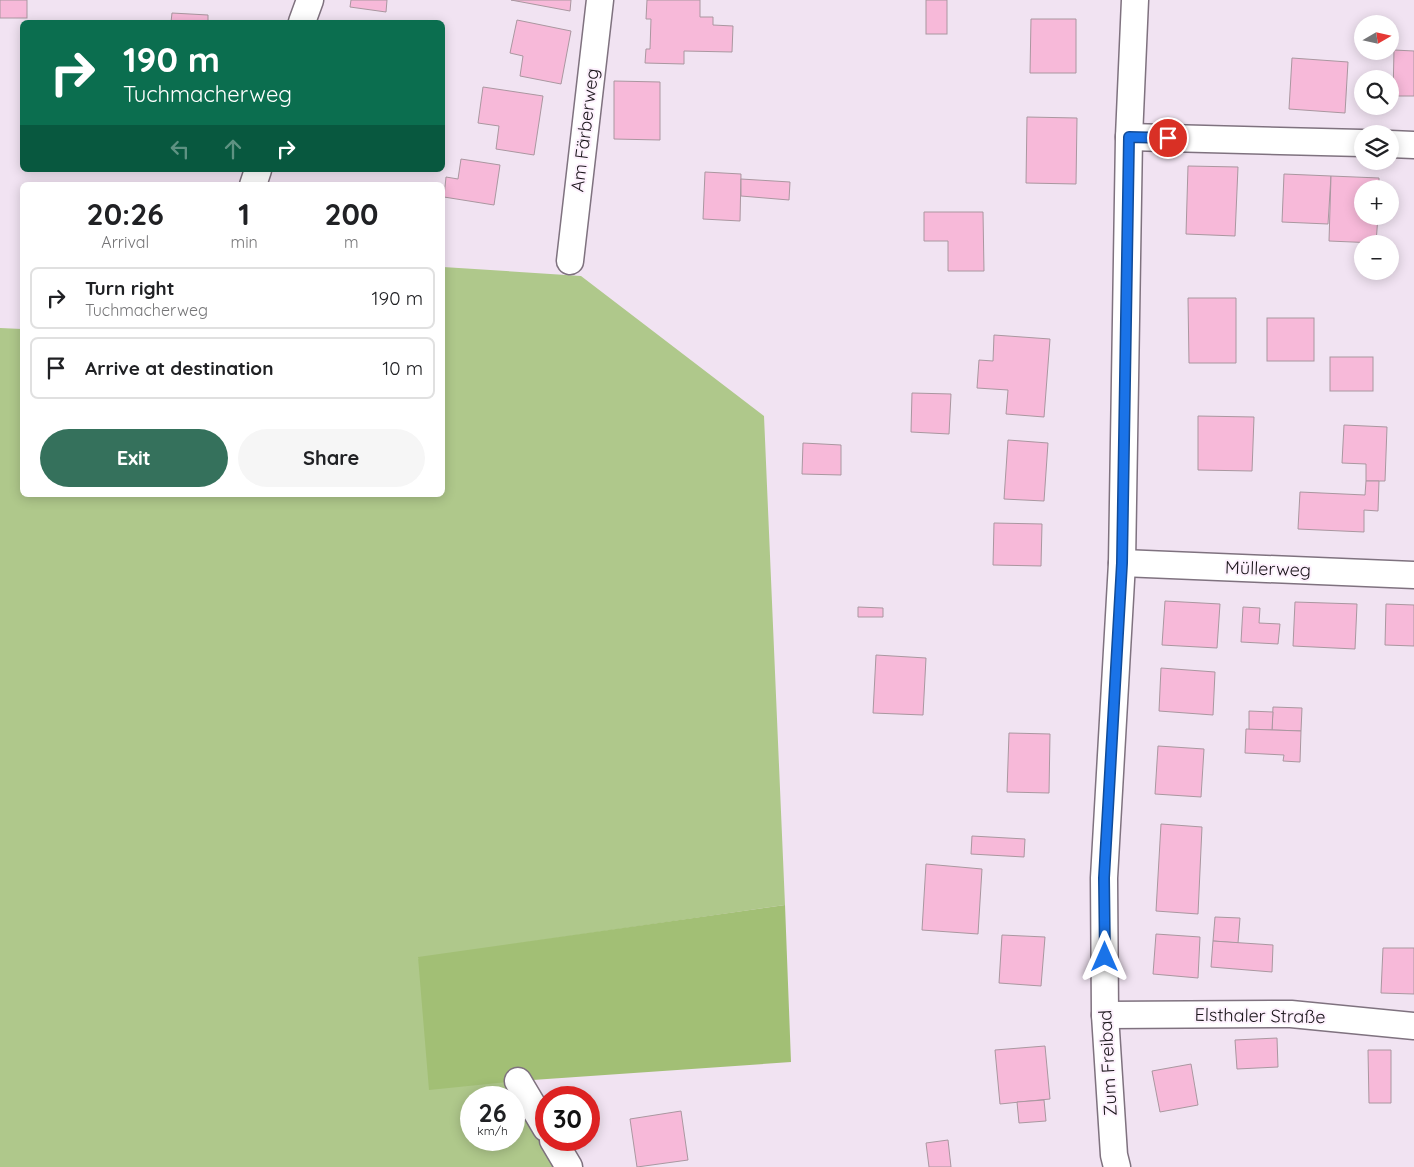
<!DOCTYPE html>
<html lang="en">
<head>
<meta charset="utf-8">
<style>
	body { margin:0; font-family:Quicksand,sans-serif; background:#f6f6f6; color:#202124; height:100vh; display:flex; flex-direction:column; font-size:19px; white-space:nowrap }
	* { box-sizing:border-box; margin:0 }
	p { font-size:16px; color:#757577 }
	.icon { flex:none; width:28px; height:28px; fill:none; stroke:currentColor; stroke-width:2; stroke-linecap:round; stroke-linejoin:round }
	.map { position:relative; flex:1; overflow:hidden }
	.side { position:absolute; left:20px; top:182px; width:425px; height:315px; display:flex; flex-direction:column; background:#fff; border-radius:8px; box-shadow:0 2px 12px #0003 }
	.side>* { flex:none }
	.hud { position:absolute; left:20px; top:20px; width:425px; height:152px; border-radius:8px; box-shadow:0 2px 12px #0003; background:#0b6e4f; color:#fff; overflow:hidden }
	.needle { width:32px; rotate:81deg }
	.fabs { position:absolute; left:1354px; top:15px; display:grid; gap:10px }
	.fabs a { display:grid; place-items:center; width:45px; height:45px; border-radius:50%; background:#fff; box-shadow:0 2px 12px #0003; font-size:25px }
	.speed { position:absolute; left:460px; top:1086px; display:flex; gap:10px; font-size:25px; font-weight:700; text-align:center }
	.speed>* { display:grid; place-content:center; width:65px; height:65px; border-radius:50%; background:#fff; box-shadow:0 2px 12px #0003; line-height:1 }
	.speed small { font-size:12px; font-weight:400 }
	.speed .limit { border:8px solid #d22; background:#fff; color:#111 }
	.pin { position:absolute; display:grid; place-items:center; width:42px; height:42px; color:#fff; margin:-21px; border:2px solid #fff; border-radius:50%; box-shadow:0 1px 5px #0007 }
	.me { position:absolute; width:55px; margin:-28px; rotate:0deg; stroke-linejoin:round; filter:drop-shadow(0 0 4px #0008) }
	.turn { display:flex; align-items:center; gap:18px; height:105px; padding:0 20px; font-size:22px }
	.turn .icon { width:65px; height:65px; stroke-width:2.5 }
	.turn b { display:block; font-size:35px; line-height:42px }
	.lanes { display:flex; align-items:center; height:48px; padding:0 20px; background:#0003; justify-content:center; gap:25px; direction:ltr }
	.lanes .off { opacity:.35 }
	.eta { display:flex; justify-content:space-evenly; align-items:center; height:85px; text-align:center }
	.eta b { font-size:30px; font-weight:800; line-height:35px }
	.button { display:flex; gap:10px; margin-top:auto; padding:10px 20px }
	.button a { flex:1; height:58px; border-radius:30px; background:#35715c; color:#fff; font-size:20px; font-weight:800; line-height:58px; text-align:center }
	.button a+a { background:#f6f6f6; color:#202124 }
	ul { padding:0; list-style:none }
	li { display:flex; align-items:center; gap:15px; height:62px; margin:0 10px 8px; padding:0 10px; border:2px solid #e0e0e0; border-radius:8px }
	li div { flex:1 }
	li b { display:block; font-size:19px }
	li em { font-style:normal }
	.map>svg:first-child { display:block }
</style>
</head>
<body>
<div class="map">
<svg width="1414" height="1167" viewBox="0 0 1414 1167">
	<rect width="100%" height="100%" fill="#f1e3f2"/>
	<path fill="#afc88b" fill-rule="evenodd" d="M443 267 581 276 764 416 785 905 418 958 518 1081 569 1167H0V328L22 329V495H442ZM471 1098H514V1140H471Z"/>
	<path fill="#a2bf75" d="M785 905 791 1062 518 1081 429 1090 418 957Z"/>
	<g fill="#f7b9d9" stroke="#aa97a0">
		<rect x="0" y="0" width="27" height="18"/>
		<path d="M351 0H387L386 12 350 7Z"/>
		<path d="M511 0H571L570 11Z"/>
		<path d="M647 0H700V17H713V25L733 26 732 52 684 51V64L645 63 646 49H650L651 19H646Z"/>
		<rect x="926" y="0" width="21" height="34"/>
		<path d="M172 13 208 15V22H171Z"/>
		<path d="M1031 19H1076V73H1030Z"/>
		<path d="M517 20 571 31 561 84 520 76 523 56 510 53Z"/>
		<path d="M1394 50 1414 51V96H1393Z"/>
		<path d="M1292 58 1348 62 1345 113 1289 109Z"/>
		<path d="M614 81 660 82V140L614 139Z"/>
		<path d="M483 87 543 96 534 155 496 149 499 126 478 123Z"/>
		<path d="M1027 117 1077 118 1076 184 1026 183Z"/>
		<path d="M461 159 500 165 494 205 444 197 446 177 458 179Z"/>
		<path d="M1188 166 1238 167 1235 236 1186 234Z"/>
		<path d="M705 172 741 174 740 221 703 219Z"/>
		<path d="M1284 174 1331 176 1328 224 1282 222Z"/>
		<path d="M1331 176 1379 178V189H1362V216H1378L1376 243 1329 241Z"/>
		<path d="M741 179 790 182 789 200 741 196Z"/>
		<path d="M924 212H983L984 271H948V241H924Z"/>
		<path d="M1188 298H1236V363H1189Z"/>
		<rect x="1267" y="318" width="47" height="43"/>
		<path d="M994 335 1050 339 1044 417 1006 414 1008 390 977 388 979 360 993 361Z"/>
		<rect x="1330" y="357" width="43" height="34"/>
		<path d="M912 393 951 394 949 434 911 432Z"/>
		<path d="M1198 416 1254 417 1252 471 1198 470Z"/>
		<path d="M1344 425 1387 427 1385 481H1366V464L1342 463Z"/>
		<path d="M1008 440 1048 443 1044 501 1004 499Z"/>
		<path d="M803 443 841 445V475L802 474Z"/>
		<path d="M1366 481H1379L1378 511 1364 510V532L1298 529 1300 492 1365 495Z"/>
		<path d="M994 523 1042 524 1041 566 993 565Z"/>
		<path d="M1165 601 1220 604 1217 648 1162 645Z"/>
		<path d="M1295 602 1357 604 1355 649 1293 646Z"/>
		<path d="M1386 604 1414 605V646L1385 645Z"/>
		<path d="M858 607 883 608V617H858Z"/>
		<path d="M1243 607 1260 608 1259 623 1280 624 1278 644 1241 642Z"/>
		<path d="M876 655 926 658 923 715 873 713Z"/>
		<path d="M1161 668 1215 672 1213 715 1159 711Z"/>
		<path d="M1273 707 1302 708 1301 731 1272 730Z"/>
		<path d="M1249 711 1273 712 1272 730H1249Z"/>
		<path d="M1246 729 1301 731 1300 762 1283 761 1284 755 1245 753Z"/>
		<path d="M1009 733 1050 734 1049 793 1007 792Z"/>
		<path d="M1158 746 1204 749 1201 797 1155 794Z"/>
		<path d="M1161 824 1202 827 1198 914 1156 911Z"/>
		<path d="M972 836 1025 839 1024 857 971 854Z"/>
		<path d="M926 864 982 869 978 934 922 930Z"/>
		<path d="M1215 917 1240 918 1238 943 1213 941Z"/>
		<path d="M1156 934 1200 937 1198 978 1153 974Z"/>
		<path d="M1002 935 1045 937 1041 986 999 983Z"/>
		<path d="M1213 941 1273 945 1272 972 1211 967Z"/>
		<path d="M1383 948H1414V994L1381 993Z"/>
		<path d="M1277 1038 1278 1067 1237 1069 1235 1040Z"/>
		<path d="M1045 1046 1050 1099 1000 1104 995 1050Z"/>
		<path d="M1368 1050H1391V1103H1369Z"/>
		<path d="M1191 1064 1198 1105 1160 1112 1152 1071Z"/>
		<path d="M1044 1100 1046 1121 1019 1123 1017 1102Z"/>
		<path d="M681 1111 688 1160 637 1167 630 1119Z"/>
		<path d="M948 1140 951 1167H929L926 1143Z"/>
	</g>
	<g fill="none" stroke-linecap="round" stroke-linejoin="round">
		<g stroke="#7f727f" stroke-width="29">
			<g id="minor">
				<path d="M302 22 310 0"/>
				<path d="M1129 137 1362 143"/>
				<path d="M1390 144 1414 145"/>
				<path d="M253 185 258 170"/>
				<path d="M570 261 600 0"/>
				<path d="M1122 563 1414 575"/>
				<path d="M1105 1015 1291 1014 1414 1026"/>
				<path d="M518 1081 546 1128"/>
				<path d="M553 1140 569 1167"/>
				<path d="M1117 1167 1114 1155 1105 1015 1104 878 1122 563 1129 137 1135 0"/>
			</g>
		</g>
		<use href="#minor" stroke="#fff" stroke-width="26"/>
	</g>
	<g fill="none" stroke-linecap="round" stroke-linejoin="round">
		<g stroke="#114b97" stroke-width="12">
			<path id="route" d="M1105 957 1104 878 1122 563 1129 137 1168 138"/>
		</g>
		<use href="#route" stroke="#1a73e8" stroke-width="9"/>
	</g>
	<g text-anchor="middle" stroke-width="4" stroke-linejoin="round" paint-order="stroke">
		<g font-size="18" fill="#191419" stroke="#fdf1fd">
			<text transform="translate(585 130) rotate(-83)" y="6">Am Färberweg</text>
			<text transform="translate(1268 569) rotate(2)" y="6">Müllerweg</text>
			<text transform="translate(1260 1016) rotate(1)" y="6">Elsthaler Straße</text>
			<text transform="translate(1108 1063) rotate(-93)" y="6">Zum Freibad</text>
		</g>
	</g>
</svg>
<div class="fabs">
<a><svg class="needle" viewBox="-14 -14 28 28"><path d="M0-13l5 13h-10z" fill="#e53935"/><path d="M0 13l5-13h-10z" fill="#757577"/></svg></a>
<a><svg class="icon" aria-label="search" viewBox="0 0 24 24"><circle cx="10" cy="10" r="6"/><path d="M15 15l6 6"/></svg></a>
<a><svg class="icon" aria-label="layers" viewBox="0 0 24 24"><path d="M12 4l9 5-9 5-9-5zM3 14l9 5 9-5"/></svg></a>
<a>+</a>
<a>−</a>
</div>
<div class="speed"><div>26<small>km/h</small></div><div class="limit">30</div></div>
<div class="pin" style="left:1168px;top:138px;background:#d93025"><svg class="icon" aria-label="arrive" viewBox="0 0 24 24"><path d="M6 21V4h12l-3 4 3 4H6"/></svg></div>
<svg class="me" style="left:1105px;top:957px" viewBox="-20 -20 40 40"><path d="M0-17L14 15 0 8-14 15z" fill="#1a73e8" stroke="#fff" stroke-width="4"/></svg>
<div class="hud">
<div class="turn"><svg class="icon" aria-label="right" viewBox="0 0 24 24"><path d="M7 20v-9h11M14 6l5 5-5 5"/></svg><div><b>190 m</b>Tuchmacherweg</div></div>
<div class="lanes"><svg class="icon off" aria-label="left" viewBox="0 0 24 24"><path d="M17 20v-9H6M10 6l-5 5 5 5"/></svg><svg class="icon off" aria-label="ahead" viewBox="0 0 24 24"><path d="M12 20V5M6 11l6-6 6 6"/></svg><svg class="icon" aria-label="right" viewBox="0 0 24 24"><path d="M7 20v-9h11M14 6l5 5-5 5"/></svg></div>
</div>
<section class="side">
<div class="eta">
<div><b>20:26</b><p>Arrival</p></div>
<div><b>1</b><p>min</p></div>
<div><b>200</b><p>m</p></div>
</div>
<ul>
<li><svg class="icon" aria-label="right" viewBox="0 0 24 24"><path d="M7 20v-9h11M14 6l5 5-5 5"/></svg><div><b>Turn right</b><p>Tuchmacherweg</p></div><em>190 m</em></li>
<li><svg class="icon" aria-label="arrive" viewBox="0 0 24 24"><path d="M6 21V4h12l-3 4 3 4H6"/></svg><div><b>Arrive at destination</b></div><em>10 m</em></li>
</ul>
<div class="button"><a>Exit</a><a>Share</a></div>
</section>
</div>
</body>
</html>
